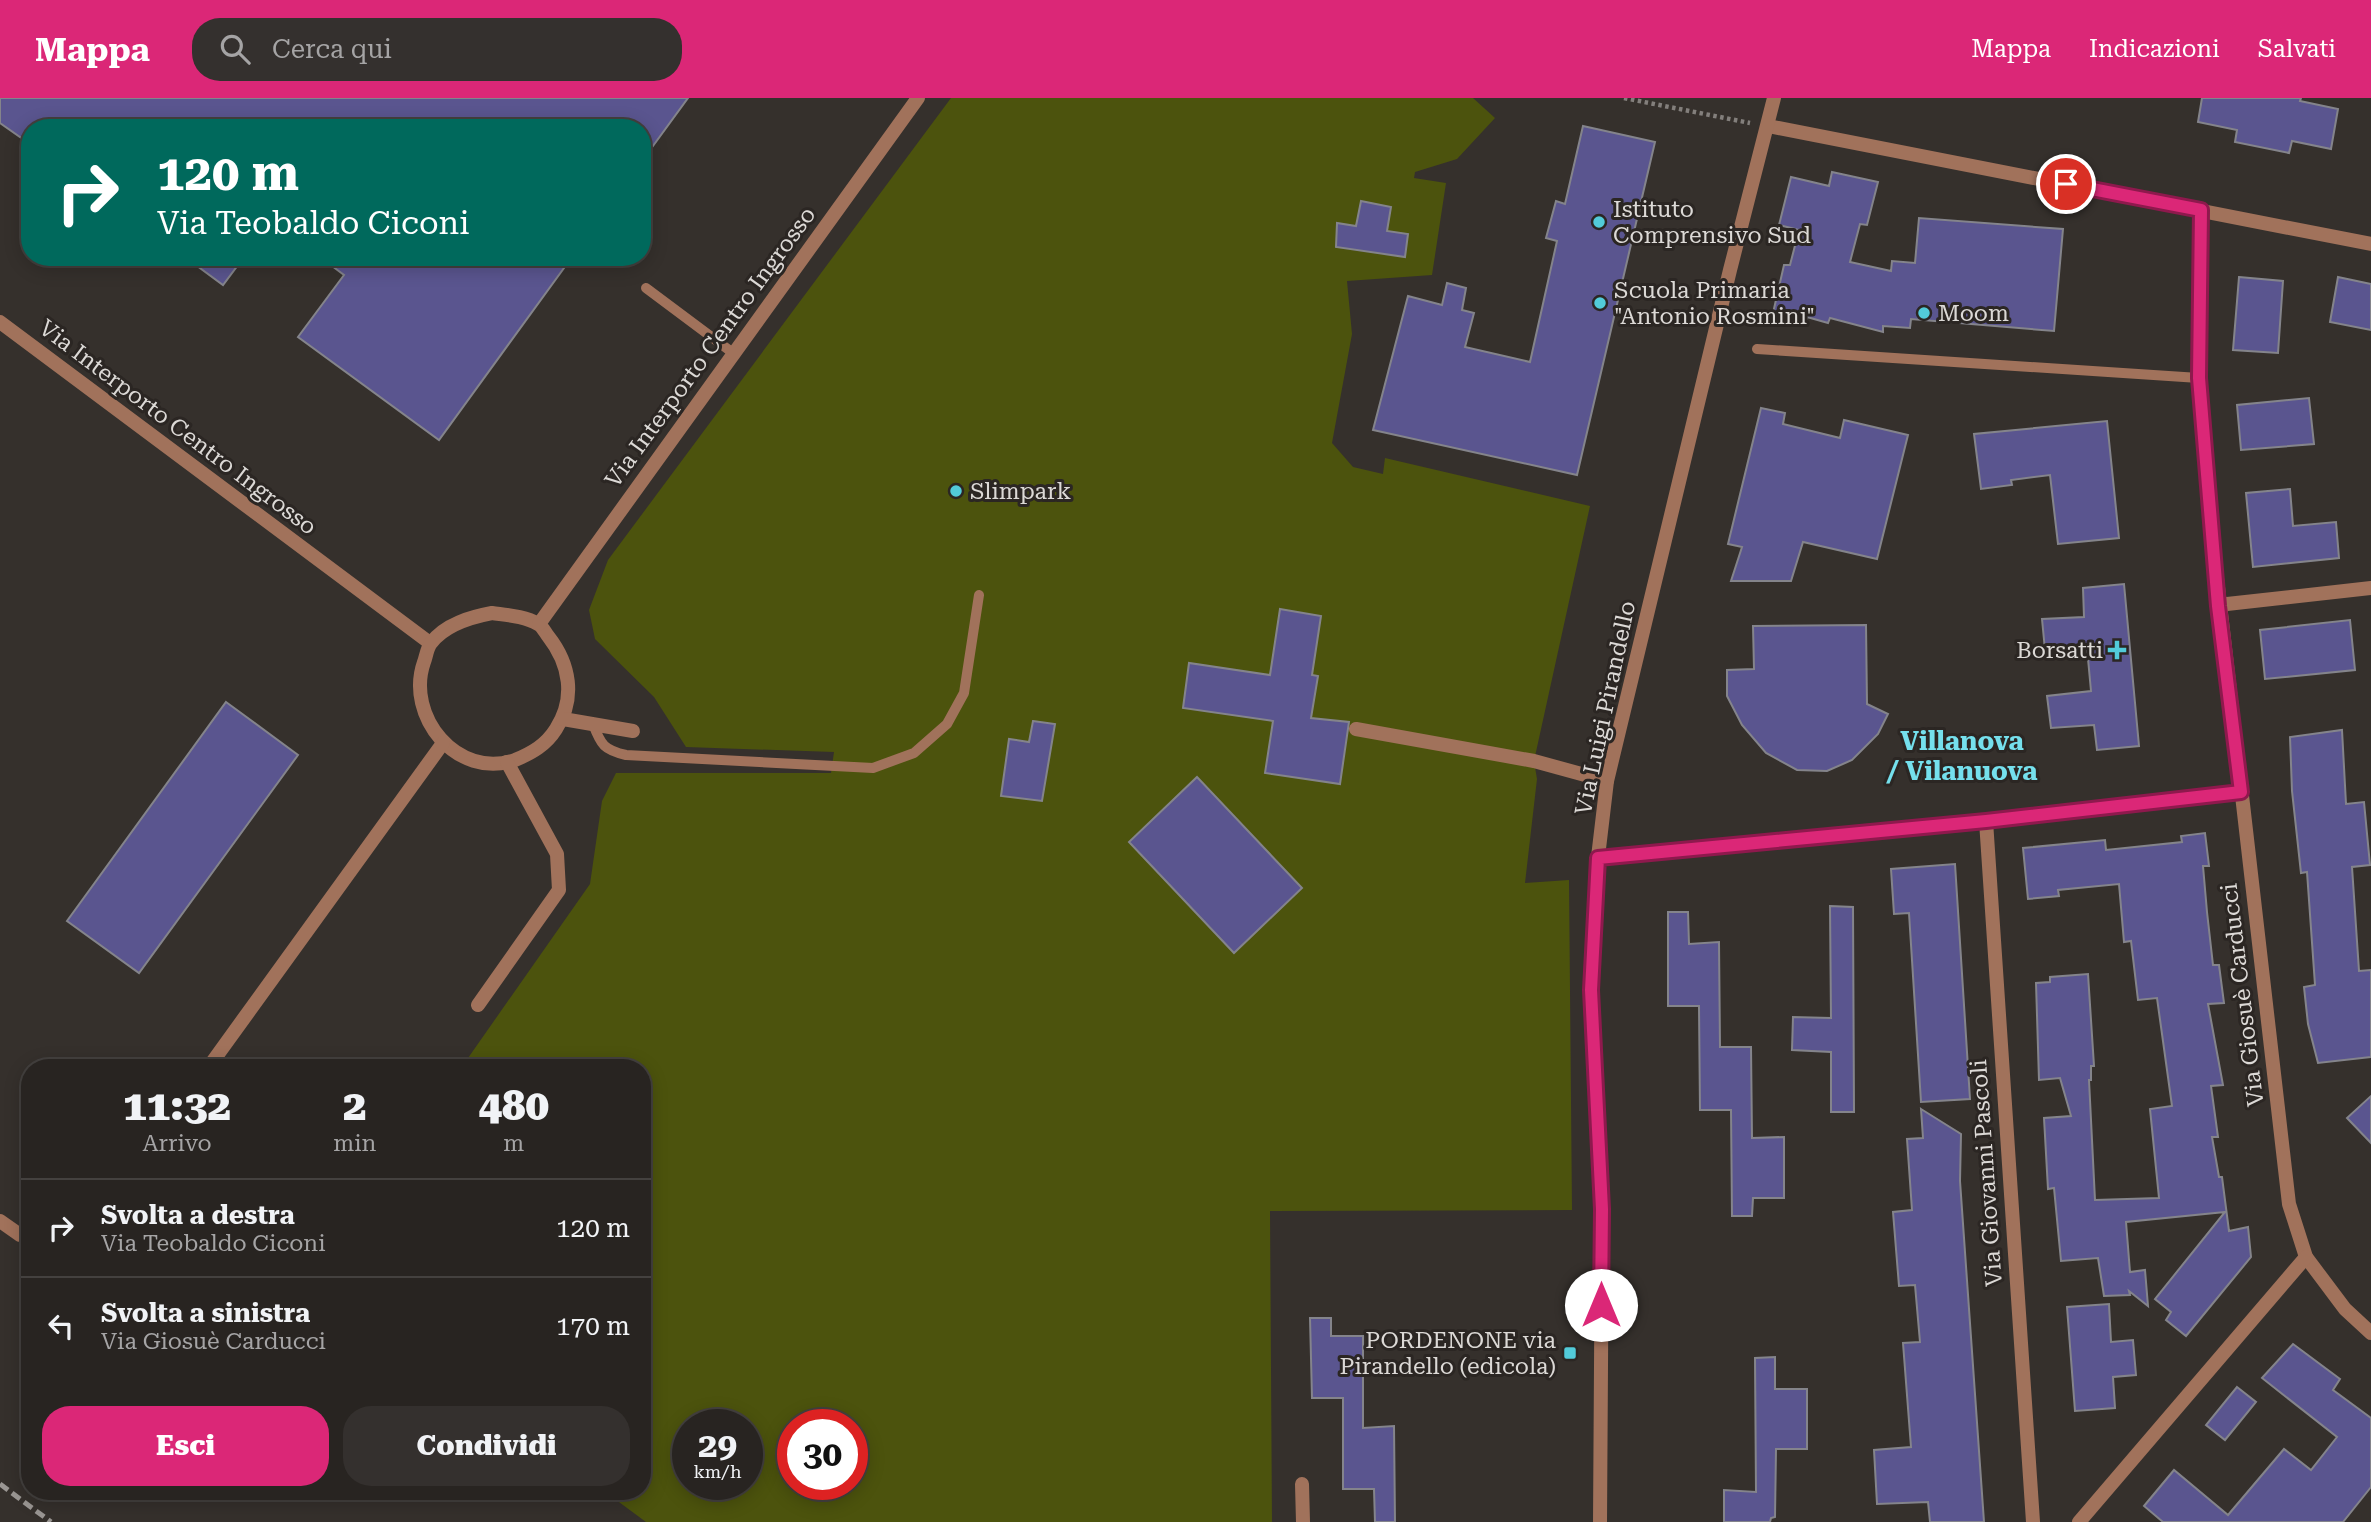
<!DOCTYPE html>
<html lang="it">
<head>
<meta charset="utf-8">
<style>
	body { margin:0; font-family:"Roboto Serif",serif; background:#34302e; color:#f1f3f6; height:100vh; display:flex; flex-direction:column; font-size:26px; white-space:nowrap }
	* { box-sizing:border-box; margin:0 }
	p { font-size:23px; color:#a5a4a5 }
	.icon { flex:none; width:38px; height:38px; fill:none; stroke:currentColor; stroke-width:2; stroke-linecap:round; stroke-linejoin:round }
	.map { position:relative; flex:1; overflow:hidden }
	.sheet { position:absolute; left:21px; top:961px; width:630px; height:441px; display:flex; flex-direction:column; background:#282421; border-radius:28px; box-shadow:0 4px 18px #0003,0 0 0 2px #44413f }
	.sheet>* { flex:none }
	.top-card { position:absolute; left:21px; top:21px; width:630px; height:147px; border-radius:28px; box-shadow:0 4px 18px #0003,0 0 0 2px #44413f; background:#00695c; color:#fff; overflow:hidden }
	.speed { position:absolute; left:672px; top:1311px; display:flex; gap:14px; font-size:35px; font-weight:700; text-align:center }
	.speed>* { display:grid; place-content:center; width:91px; height:91px; border-radius:50%; background:#282421; box-shadow:0 4px 18px #0003,0 0 0 2px #44413f; line-height:1 }
	.speed small { font-size:18px; font-weight:400 }
	.speed .limit { border:10px solid #d22; background:#fff; color:#111 }
	.pin { position:absolute; display:grid; place-items:center; width:60px; height:60px; color:#fff; margin:-30px; border:4px solid #fff; border-radius:50%; box-shadow:0 2px 7px #0007 }
	.me { position:absolute; width:77px; margin:-38px; rotate:0deg; stroke-linejoin:round; filter:drop-shadow(0 0 5px #0008) }
	.turn { display:flex; align-items:center; gap:24px; height:147px; padding:0 21px; font-size:32px }
	.turn .icon { width:91px; height:91px; stroke-width:2.5 }
	.turn b { display:block; font-size:49px; line-height:60px }
	.eta { display:flex; justify-content:space-evenly; align-items:center; height:119px; text-align:center }
	.eta b { font-size:42px; font-weight:800; line-height:49px }
	.cta { display:flex; gap:14px; margin-top:auto; padding:14px 21px }
	.cta a { flex:1; height:80px; border-radius:28px; background:#db2777; color:#fff; font-size:28px; font-weight:800; line-height:80px; text-align:center }
	.cta a+a { background:#34302e; color:#f1f3f6 }
	ul { padding:0; list-style:none }
	li { display:flex; align-items:center; gap:21px; height:98px; padding:0 21px; border-top:2px solid #44413f }
	li div { flex:1 }
	li b { display:block; font-size:26px }
	li em { font-style:normal }
	header { display:flex; align-items:center; gap:42px; box-sizing:border-box; height:98px; padding:0 35px; background:#db2777; color:#fff }
	header strong { font-size:33px }
	nav { display:flex; gap:38px; margin-inline-start:auto; font-size:24px }
	.search { width:490px; height:63px; background:#34302e; display:flex; align-items:center; gap:18px; box-sizing:border-box; padding:0 24px; border-radius:28px; color:#a5a4a5; font-size:26px }
	.map>svg:first-child { display:block }
</style>
</head>
<body>
<header>
<strong>Mappa</strong>
<div class="search"><svg class="icon" aria-label="search" viewBox="0 0 24 24"><circle cx="10" cy="10" r="6"/><path d="M15 15l6 6"/></svg>Cerca qui</div>
<nav><a>Mappa</a><a>Indicazioni</a><a>Salvati</a></nav>
</header>
<div class="map">
<svg width="2371" height="1424" viewBox="0 0 2371 1424">
	<rect width="100%" height="100%" fill="#35302c"/>
	<path fill="#4c530d" fill-rule="evenodd" d="M951 0H1473L1495 20 1457 61 1415 74 1414 80 1446 85 1432 177 1347 183 1352 236 1332 345 1353 369 1383 376 1385 360 1590 408 1534 663 1537 681 1525 785 1569 782 1572 1112 1270 1113 1272 1424H646L604 1393H642V970H461L590 786 602 703 616 675H831L834 654 686 649 654 599 595 541 589 512 608 462ZM688 1326H747V1386H688ZM793 1326H852V1386H793Z"/>
	<g fill="#5a558f" stroke="#84848b" stroke-width="2">
		<path d="M0 0H688L642 63V30H30V46L0 25Z"/>
		<path d="M2202 0H2301L2300 3 2338 11 2331 51 2292 43 2289 55 2235 44 2237 32 2198 24Z"/>
		<path d="M1583 28 1655 44 1577 377 1373 332 1408 198 1442 207 1447 185 1466 190 1462 212 1474 215 1465 249 1530 264 1557 143 1546 140 1556 103 1565 106Z"/>
		<path d="M1832 74 1878 84 1867 127 1860 126 1850 164 1891 173 1892 163 1915 165 1919 120 2063 131 2054 233 1911 221 1910 230 1883 228V234L1830 220 1828 225 1807 219 1806 223 1773 215 1784 167H1790L1799 132 1779 127 1791 79 1829 88Z"/>
		<path d="M1361 103 1391 109 1387 133 1408 136 1405 159 1336 149 1337 125 1356 128Z"/>
		<path d="M185 159H244L223 187Z"/>
		<path d="M320 159H572L439 342 298 239 344 177Z"/>
		<path d="M2239 179 2283 183 2278 255 2233 252Z"/>
		<path d="M2338 179 2371 186V232L2330 224Z"/>
		<path d="M2309 300 2314 346 2241 352 2237 307Z"/>
		<path d="M1761 310 1785 315 1783 326 1840 340 1844 322 1908 337 1877 461 1803 444 1791 483H1731L1742 449 1728 446Z"/>
		<path d="M2107 323 2119 440 2058 446 2050 377 2011 382 2012 387 1981 391 1974 336Z"/>
		<path d="M2290 391 2293 428 2336 424 2339 460 2253 469 2246 395Z"/>
		<path d="M2124 486 2139 648 2097 652 2094 627 2051 630 2047 598 2091 593 2087 550 2045 552 2042 521 2084 519 2083 490Z"/>
		<path d="M1280 511 1321 518 1312 577 1318 578 1311 620 1349 624 1340 686 1265 675 1273 623 1183 610 1189 565 1270 577Z"/>
		<path d="M2350 522 2355 572 2265 581 2260 532Z"/>
		<path d="M1866 527 1867 606 1888 616 1878 636 1852 662 1827 673 1797 672 1766 655 1742 627 1727 598V572L1754 571 1753 528Z"/>
		<path d="M226 604 298 657 139 875 67 823Z"/>
		<path d="M1033 623 1055 626 1042 703 1001 698 1009 641 1029 644Z"/>
		<path d="M2342 632 2346 706 2364 704 2370 767 2352 769 2359 873 2371 872V959L2318 965 2308 926 2304 889 2315 887 2307 774 2301 775 2292 693 2290 639Z"/>
		<path d="M1197 679 1302 790 1234 855 1129 744Z"/>
		<path d="M2205 735 2209 768H2203L2207 814 2213 867H2219L2224 905 2208 906 2223 987 2211 988 2218 1039H2212L2219 1079H2222L2229 1133 2248 1129 2251 1159 2186 1238 2166 1222 2171 1214 2155 1201 2225 1114 2126 1124 2130 1174 2145 1172 2148 1208 2129 1193 2130 1197 2104 1198 2098 1160 2061 1163 2054 1090 2048 1091 2044 1020 2071 1018 2060 980 2039 982 2036 885 2050 884V879L2088 876 2094 968H2091V982H2089L2095 1102 2159 1100 2150 1011 2172 1008 2157 900 2138 902 2131 843 2124 844 2119 786 2058 792 2059 798 2028 801 2023 750 2105 742 2106 752 2182 744 2181 738Z"/>
		<path d="M1955 766 1970 1001 1921 1004 1909 815 1894 816 1891 771Z"/>
		<path d="M1830 808 1853 809 1854 1014H1831V954L1792 952 1793 919 1831 920Z"/>
		<path d="M1668 814H1688L1689 846 1719 844 1720 949H1751L1752 1040 1784 1039V1100H1753L1752 1118H1732L1731 1012H1700L1699 908H1668Z"/>
		<path d="M2371 998V1045L2347 1020Z"/>
		<path d="M1921 1011 1961 1036 1960 1083 1984 1424H1930L1928 1404 1877 1406 1874 1352 1911 1349 1903 1245 1920 1244 1915 1187 1899 1188 1893 1114 1912 1112 1907 1041 1923 1040Z"/>
		<path d="M2109 1206 2111 1244 2133 1242 2136 1277 2113 1279 2115 1310 2075 1313 2067 1209Z"/>
		<path d="M1310 1220H1331V1238H1363V1330L1394 1328 1395 1424H1375L1374 1391H1343V1300H1312Z"/>
		<path d="M2293 1246 2340 1281 2333 1292 2371 1320V1389L2343 1424H2163L2144 1408 2174 1372 2228 1417 2284 1351 2311 1372 2337 1339 2262 1280Z"/>
		<path d="M1775 1259V1291H1807V1351H1776L1775 1419 1771 1420 1770 1424H1724V1392L1756 1394 1755 1260Z"/>
		<path d="M2237 1289 2256 1304 2225 1342 2206 1327Z"/>
	</g>
	<g fill="none" stroke-linecap="round" stroke-linejoin="round">
		<path stroke="#837f7c" stroke-width="4.5" stroke-dasharray="3.5 3.5" stroke-linecap="butt" d="M1624 0 1750 25"/>
		<g stroke="#a1725b" stroke-width="10">
			<path d="M646 190 733 255"/>
			<path d="M1757 251 2199 280"/>
			<path d="M593 626C601 647 604 652 626 657L873 670 914 655 947 626 964 595 979 497"/>
		</g>
		<g stroke="#a1725b" stroke-width="14">
			<path d="M1768 28 2371 146"/>
			<path d="M2201 112 2199 280 2211 428 2289 1106 2306 1159 2345 1211 2371 1235"/>
			<path d="M0 224 430 545"/>
			<path d="M2218 507 2371 490"/>
			<path d="M492 515C506 517 525 518 538 526 542 528 545 534 548 538 570 566 576 600 556 631 546 647 532 655 515 662 457 682 405 618 424 564 426 559 427 550 431 545 445 526 471 519 492 515Z"/>
			<path d="M539 526 918 0"/>
			<path d="M563 621 633 633"/>
			<path d="M1356 631 1534 663 1607 683"/>
			<path d="M1986 723 2033 1424"/>
			<path d="M1598 759 1986 723 2241 694"/>
			<path d="M478 907 559 792 557 756 507 664"/>
			<path d="M208 970 443 645"/>
			<path d="M0 1123 20 1137 30 1139"/>
			<path d="M1302 1386 1303 1424"/>
			<path d="M1600 1424 1602 1111 1591 892 1598 759 1607 683 1730 172 1774 0"/>
			<path d="M2079 1424 2306 1159"/>
		</g>
		<path stroke="#9a9693" stroke-width="5" stroke-dasharray="10 5" stroke-linecap="butt" d="M0 1386 51 1424"/>
	</g>
	<g fill="none" stroke-linecap="round" stroke-linejoin="round">
		<g stroke="#8e194d" stroke-width="18">
			<path id="route" d="M1601 1207 1602 1111 1591 892 1598 760 1986 723 2241 694 2218 508 2199 280 2201 112 2066 86"/>
		</g>
		<use href="#route" stroke="#db2777" stroke-width="12"/>
	</g>
	<g fill="#52cbd9" stroke="#2b2623" stroke-width="2.5">
		<circle cx="1599" cy="124" r="7"/>
		<circle cx="1600" cy="205" r="7"/>
		<circle cx="1924" cy="215" r="7"/>
		<circle cx="956" cy="393" r="7"/>
		<path d="M2113.5 541.5h7v7h7v7h-7v7h-7v-7h-7v-7h7z"/>
		<rect x="1563" y="1248" width="14" height="14" rx="3.5"/>
	</g>
	<g text-anchor="middle" stroke-width="6" stroke-linejoin="round" paint-order="stroke">
		<g font-size="23" fill="#dcd9d6" stroke="#2b2623" text-anchor="start">
			<text x="1613" y="119">Istituto<tspan x="1613" dy="26">Comprensivo Sud</tspan></text>
			<text x="1614" y="200">Scuola Primaria<tspan x="1614" dy="26">"Antonio Rosmini"</tspan></text>
			<text x="1938" y="223">Moom</text>
			<text x="970" y="401">Slimpark</text>
			<text x="2103" y="560" text-anchor="end">Borsatti</text>
			<text x="1556" y="1250" text-anchor="end">PORDENONE via<tspan x="1556" dy="26">Pirandello (edicola)</tspan></text>
		</g>
		<g font-size="23" fill="#dcd9d6" stroke="#2b2623">
			<text transform="translate(710 249) rotate(-54)" y="8">Via Interporto Centro Ingrosso</text>
			<text transform="translate(178 329) rotate(37)" y="8">Via Interporto Centro Ingrosso</text>
			<text transform="translate(1605 610) rotate(-78)" y="8">Via Luigi Pirandello</text>
			<text transform="translate(2242 897) rotate(-97)" y="8">Via Giosuè Carducci</text>
			<text transform="translate(1986 1075) rotate(-94)" y="8">Via Giovanni Pascoli</text>
		</g>
		<g font-size="26" font-weight="bold" fill="#75e0ed" stroke="#2b2623">
			<text x="1962" y="652">Villanova<tspan x="1962" dy="30">/ Vilanuova</tspan></text>
		</g>
	</g>
</svg>
<div class="speed"><div>29<small>km/h</small></div><div class="limit">30</div></div>
<div class="pin" style="left:2066px;top:86px;background:#d93025"><svg class="icon" aria-label="arrive" viewBox="0 0 24 24"><path d="M6 21V4h12l-3 4 3 4H6"/></svg></div>
<svg class="me" style="left:1601px;top:1207px" viewBox="-20 -20 40 40"><circle r="19" fill="#fff"/><path d="M0-13L10 11 0 6-10 11z" fill="#db2777"/></svg>
<div class="top-card">
<div class="turn"><svg class="icon" aria-label="right" viewBox="0 0 24 24"><path d="M7 20v-9h11M14 6l5 5-5 5"/></svg><div><b>120 m</b>Via Teobaldo Ciconi</div></div>
</div>
<section class="sheet">
<div class="eta">
<div><b>11:32</b><p>Arrivo</p></div>
<div><b>2</b><p>min</p></div>
<div><b>480</b><p>m</p></div>
</div>
<ul>
<li><svg class="icon" aria-label="right" viewBox="0 0 24 24"><path d="M7 20v-9h11M14 6l5 5-5 5"/></svg><div><b>Svolta a destra</b><p>Via Teobaldo Ciconi</p></div><em>120 m</em></li>
<li><svg class="icon" aria-label="left" viewBox="0 0 24 24"><path d="M17 20v-9H6M10 6l-5 5 5 5"/></svg><div><b>Svolta a sinistra</b><p>Via Giosuè Carducci</p></div><em>170 m</em></li>
</ul>
<div class="cta"><a>Esci</a><a>Condividi</a></div>
</section>
</div>
</body>
</html>
